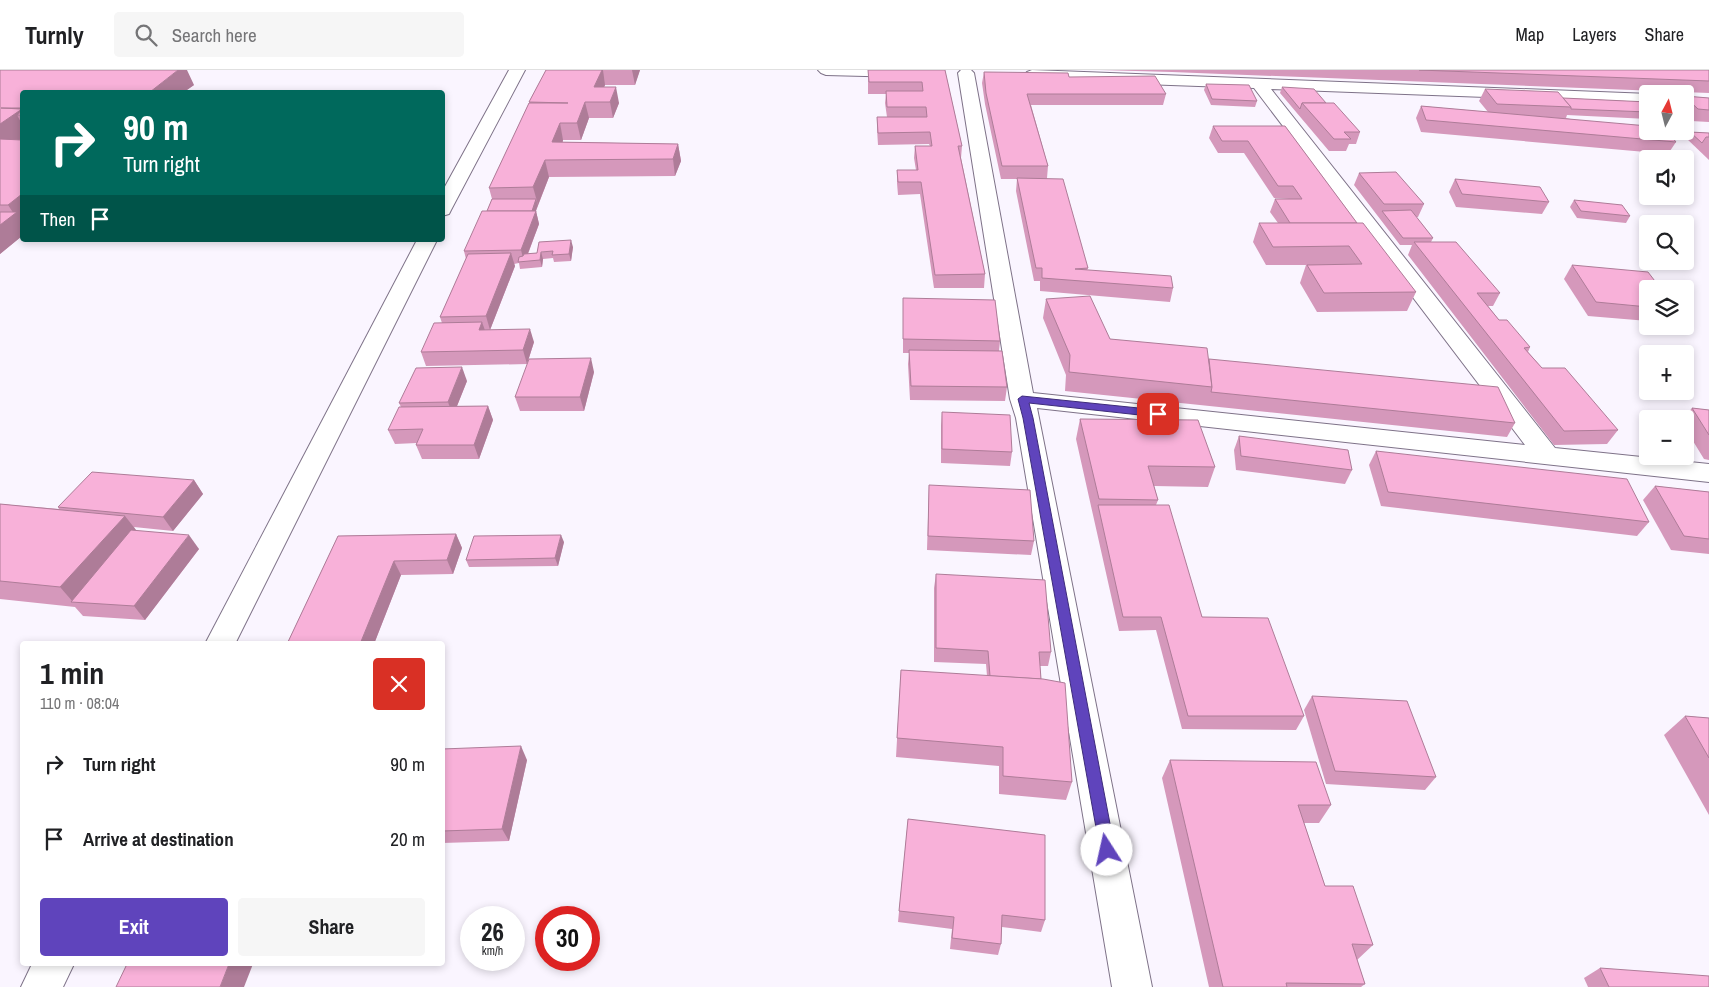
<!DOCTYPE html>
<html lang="en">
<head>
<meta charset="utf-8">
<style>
	body { margin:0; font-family:"Archivo Narrow",sans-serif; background:#f6f6f6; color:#202124; height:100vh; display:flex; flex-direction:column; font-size:19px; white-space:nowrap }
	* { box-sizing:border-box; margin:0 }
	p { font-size:16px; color:#757577 }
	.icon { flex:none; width:28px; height:28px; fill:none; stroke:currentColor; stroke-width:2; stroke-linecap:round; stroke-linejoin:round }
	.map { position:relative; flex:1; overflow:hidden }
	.panel { position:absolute; left:20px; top:571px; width:425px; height:325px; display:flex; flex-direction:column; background:#fff; border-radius:5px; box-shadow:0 2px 8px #0003 }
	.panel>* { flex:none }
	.top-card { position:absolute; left:20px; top:20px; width:425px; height:152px; border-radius:5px; box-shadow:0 2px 8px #0003; background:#00695c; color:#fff; overflow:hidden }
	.needle { width:32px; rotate:7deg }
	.fabs { position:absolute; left:1639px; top:15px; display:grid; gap:10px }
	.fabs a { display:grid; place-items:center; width:55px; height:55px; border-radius:5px; background:#fff; box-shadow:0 2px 8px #0003; font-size:25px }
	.speed { position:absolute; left:460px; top:836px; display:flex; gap:10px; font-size:25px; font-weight:700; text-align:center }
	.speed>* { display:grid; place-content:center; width:65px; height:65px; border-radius:50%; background:#fff; box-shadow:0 2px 8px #0003; line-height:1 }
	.speed small { font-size:12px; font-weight:400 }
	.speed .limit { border:8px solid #d22; background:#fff; color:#111 }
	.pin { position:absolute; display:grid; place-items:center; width:42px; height:42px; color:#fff; margin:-21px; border-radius:10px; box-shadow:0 2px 8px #0006 }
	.me { position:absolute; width:55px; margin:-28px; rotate:350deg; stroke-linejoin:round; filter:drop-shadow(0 0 4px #0008) }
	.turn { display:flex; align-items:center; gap:18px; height:105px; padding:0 20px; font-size:22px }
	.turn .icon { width:65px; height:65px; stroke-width:2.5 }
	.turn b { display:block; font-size:35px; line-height:42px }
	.then { display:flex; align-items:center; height:48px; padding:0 20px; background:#0003; gap:10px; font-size:19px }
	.round { display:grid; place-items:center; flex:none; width:52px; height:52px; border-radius:5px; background:#f6f6f6 }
	.overview { display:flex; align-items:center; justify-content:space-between; height:85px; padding:0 20px }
	h1 { font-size:30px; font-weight:800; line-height:38px }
	.button { display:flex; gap:10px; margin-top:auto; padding:10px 20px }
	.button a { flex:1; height:58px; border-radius:5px; background:#5f44bc; color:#fff; font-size:20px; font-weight:800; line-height:58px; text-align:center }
	.button a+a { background:#f6f6f6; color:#202124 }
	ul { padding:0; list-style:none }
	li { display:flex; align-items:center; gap:15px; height:75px; padding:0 20px }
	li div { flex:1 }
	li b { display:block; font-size:19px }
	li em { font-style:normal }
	header { display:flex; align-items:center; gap:30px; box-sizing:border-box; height:70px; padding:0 25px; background:#fff; border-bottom:1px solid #e0e0e0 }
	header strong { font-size:24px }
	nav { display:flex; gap:28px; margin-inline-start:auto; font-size:18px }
	.search { width:350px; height:45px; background:#f6f6f6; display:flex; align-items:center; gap:12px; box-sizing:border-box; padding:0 18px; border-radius:5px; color:#757577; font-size:19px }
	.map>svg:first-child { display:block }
</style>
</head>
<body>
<header>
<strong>Turnly</strong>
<div class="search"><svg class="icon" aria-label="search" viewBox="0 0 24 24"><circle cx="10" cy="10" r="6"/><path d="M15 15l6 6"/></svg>Search here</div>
<nav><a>Map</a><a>Layers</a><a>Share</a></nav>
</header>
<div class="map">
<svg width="1709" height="917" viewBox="0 0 1709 917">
	<rect width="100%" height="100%" fill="#faf5ff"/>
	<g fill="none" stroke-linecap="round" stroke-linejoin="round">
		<g stroke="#7e7288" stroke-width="2">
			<g id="minor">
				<path d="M818 0H910L912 2 909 5 904 7 826 5 821 3Z"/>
				<path d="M961 0H971L974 3 1033 323 1525 375 1254 18 1032 10 1027 8 1024 5 1027 2 1032 0 1650 24H1648V33L1271 19 1555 378 1709 394V412L1037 338 1152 917H1112L1016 348 1010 329 958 3Z"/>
			</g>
		</g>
		<g stroke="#7e7288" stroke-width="2">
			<g id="tertiary">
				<path d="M509 0H525L451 140 449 144 442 146V122Z"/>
				<path d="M417 170H437L235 574H205Z"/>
				<path d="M32 894H74L63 917H21Z"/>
			</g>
		</g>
		<use href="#minor" fill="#fff" fill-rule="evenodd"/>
		<use href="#tertiary" fill="#fff" fill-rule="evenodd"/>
	</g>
	<g fill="#d598bb">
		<path d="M0 0 194 15 184 22H22V68L20 70H22V166L0 184Z"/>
		<path d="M546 0H640L635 15H605L604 17 619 33 613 48H589L581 70H563V72L678 74 681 91 675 106 549 107 536 141 539 154 528 184 537 183 573 177 571 191 554 192 553 188 543 189 542 197 520 199 519 193 514 194 515 196 490 260 534 272 527 294 426 296 421 282 442 253 440 247 466 189 464 181 487 141 492 129 489 118 529 33V32Z"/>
		<path d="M868 0H945L962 76 961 88 985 204 984 218H934L920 124 898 125 897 113V100H916L914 88 915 76H930L929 74 878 75 877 59V47H887L885 33 886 24H868Z"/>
		<path d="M1099 0H1709V23L1172 2Z"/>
		<path d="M984 2 1069 7 1166 24 1163 35H1031L1048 96 1047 108 1088 198 1087 200 1173 218 1170 232 1040 221V211H1034L1016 121 1017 109H1001L985 34 982 13Z"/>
		<path d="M1206 14 1257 31 1255 37 1211 35 1204 20Z"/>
		<path d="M1282 17 1326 33 1360 62 1356 74H1349L1346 81H1329L1280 23Z"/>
		<path d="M1485 19 1563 28 1648 32V49L1567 45 1566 48 1676 72 1668 84 1421 62 1416 48 1421 36 1488 42 1479 31Z"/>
		<path d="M1685 26 1709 28V52L1691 51 1685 46Z"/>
		<path d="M1213 56H1285L1357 153 1416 222 1407 241 1317 242 1300 213 1306 195H1266L1253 172 1259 153H1278L1270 142 1275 129H1289L1274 128 1244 83H1218L1209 68Z"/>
		<path d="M1690 62 1709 63V90L1686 68Z"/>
		<path d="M1359 103 1424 134 1418 147H1416L1433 168 1431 172 1500 223 1493 236H1488L1499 250 1530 277 1528 282 1542 298 1618 360 1607 374 1554 375 1408 185 1412 175H1400L1354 115Z"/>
		<path d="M1455 109 1549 132 1542 144 1456 137 1449 122Z"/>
		<path d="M1574 130 1630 146 1626 153 1577 148 1570 137Z"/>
		<path d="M1572 195 1648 219V251L1588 246 1564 209Z"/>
		<path d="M903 228 1000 271 999 281 1007 317 1005 331 910 330 908 294 909 283H903Z"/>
		<path d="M1046 229 1110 269 1515 353 1507 367 1065 321 1066 305 1043 248Z"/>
		<path d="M594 302 584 341H520L515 327Z"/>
		<path d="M467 311 457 336H488L493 350 479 389H422L416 375 417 373 395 374 388 360 401 337 399 333Z"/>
		<path d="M1692 338 1709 340V390L1704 389 1685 358V349H1683Z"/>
		<path d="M942 342 1012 382 1010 396 941 393V356Z"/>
		<path d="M1080 349 1215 397 1208 417 1154 416 1158 430 1156 435 1202 547 1304 646 1296 660 1182 659 1156 560 1119 561 1076 369Z"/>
		<path d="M1239 366 1352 400 1345 414 1236 400 1234 380Z"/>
		<path d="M1376 381 1649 452 1637 466 1381 436 1369 395Z"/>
		<path d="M194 410 203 424 173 461 134 457 136 461 199 479 145 550 83 546 75 537 0 529V434L59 439 58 437Z"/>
		<path d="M929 415 1034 471 1031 485 927 480Z"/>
		<path d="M1655 416 1709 422V484L1671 480 1643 430Z"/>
		<path d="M456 464 462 478 453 504 401 505 374 574H287L338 466Z"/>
		<path d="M564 472 558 496 469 497 466 490Z"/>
		<path d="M936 504 1051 582 1048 596H1040L1041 609 1072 712 1066 730 999 724V696L896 687 901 600 987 606 986 594 934 592V518Z"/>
		<path d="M1312 626 1436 707 1425 720 1326 714 1304 640Z"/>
		<path d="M1685 646 1709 648V745L1664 665Z"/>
		<path d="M442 679 527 690 509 771 442 773Z"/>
		<path d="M1170 690 1331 735 1319 753H1304L1325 816 1373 875 1357 890 1365 914 1361 917H1209L1162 708Z"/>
		<path d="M908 749 1045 850 1041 862 1002 857 1001 874 998 885 950 879 952 859 898 852Z"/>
		<path d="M1600 898 1709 917H1588L1584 908Z"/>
	</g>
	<g fill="#ae7c98">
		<path d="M178 0H187L194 15 184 22H150Z"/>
		<path d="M602 0H603L605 15 598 32 594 17Z"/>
		<path d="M632 0H640L635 15Z"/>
		<path d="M616 17 619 33 613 48 610 32Z"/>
		<path d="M585 32 589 48 581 70 577 53Z"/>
		<path d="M22 39V40L17 45 22 54V68L0 84V54Z"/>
		<path d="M560 53 563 70 556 89 552 72Z"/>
		<path d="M678 74 681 91 675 106 673 89Z"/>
		<path d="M545 90 549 107 538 135 533 117Z"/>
		<path d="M22 124V166L0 184V155L14 144 8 135Z"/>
		<path d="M536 129 538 135 531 154 529 147Z"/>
		<path d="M536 141 539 154 525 191 524 192 521 180Z"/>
		<path d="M571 170 573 177 571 191 569 184Z"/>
		<path d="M541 182 543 189 542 197 540 190Z"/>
		<path d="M511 183 515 196 490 260 486 246Z"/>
		<path d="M482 252 487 266 479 260Z"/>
		<path d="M530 259 534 272 527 294 523 280Z"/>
		<path d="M591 288 594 302 584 341 580 327Z"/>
		<path d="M462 297 467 311 453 346 448 332Z"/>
		<path d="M488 336 493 350 479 389 474 375Z"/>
		<path d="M194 410 203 424 173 461 163 447Z"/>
		<path d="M125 446 140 465 73 532 60 517Z"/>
		<path d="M456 464 462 478 453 504 447 490Z"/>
		<path d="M189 465 199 479 145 550 134 536Z"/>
		<path d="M561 465 564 472 558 496 555 488Z"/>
		<path d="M394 491 401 505 374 574H360Z"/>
		<path d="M521 676 527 690 509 771 502 759Z"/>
		<path d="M229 894H253L244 917H220Z"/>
	</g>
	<g fill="#f8b1d9" stroke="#ae7c98">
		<path d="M0 0H178L150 22H22V38H1L22 39 0 54Z"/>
		<path d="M546 0H602L594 17H616L610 32H585L577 53H560L552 72 678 74 673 89 545 90 533 117 489 118 529 33H568L529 32Z"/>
		<path d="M868 0H945L962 76H958L985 204 935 205 921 112H898L897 100H918L915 76H932L930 62 878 63 877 47H927L926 37H887L886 21H923L922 12H869Z"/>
		<path d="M1419 0H1709V11Z"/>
		<path d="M984 2 1068 3 1069 7 1155 6 1166 24H1027L1048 96H1002L986 23Z"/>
		<path d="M1206 14 1249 15 1257 31 1212 29Z"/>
		<path d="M1282 17 1314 19 1326 33H1302L1300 39Z"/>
		<path d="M1485 19 1558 22 1571 37 1497 34Z"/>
		<path d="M1685 26 1709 28V40L1698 39 1685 27Z"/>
		<path d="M1563 28 1648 32V42L1571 39V37Z"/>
		<path d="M1302 33H1334L1360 62H1344L1351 69H1334Z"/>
		<path d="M1421 36 1648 56V61H1667L1676 72 1426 50Z"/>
		<path d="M22 41V45H17Z"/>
		<path d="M1213 56H1285L1357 153H1290L1275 129H1302L1293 116H1278L1248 71H1222Z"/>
		<path d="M1690 62 1709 63V67H1706L1702 73Z"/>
		<path d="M0 69 22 70V124L8 135H0Z"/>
		<path d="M1396 102 1424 134H1384L1359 103Z"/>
		<path d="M1017 108 1063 109 1088 198 1075 199 1171 206 1173 218 1042 208V198H1036Z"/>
		<path d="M1455 109 1540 117 1549 132 1462 124Z"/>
		<path d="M492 129H536L532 141H487Z"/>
		<path d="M1574 130 1622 135 1630 146 1581 141Z"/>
		<path d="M1411 140 1433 168H1403L1382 141Z"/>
		<path d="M482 141H536L521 180 464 181Z"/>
		<path d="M0 142H17L0 155Z"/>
		<path d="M1259 153H1363L1416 222 1324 223 1307 195 1362 194 1349 176 1273 177Z"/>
		<path d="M571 170 569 184 552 185 553 181 541 182 540 190 518 192 519 187 523 186 524 184 537 183 539 172Z"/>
		<path d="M1414 172H1456L1500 223H1477L1499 250H1507L1530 277 1524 278 1542 298H1565L1618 360 1564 361Z"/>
		<path d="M511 183 486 246 440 247 468 184Z"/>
		<path d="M1572 195 1648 202 1661 219H1648V237L1596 232Z"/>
		<path d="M1090 226 1110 269 1207 278 1212 317 1069 302 1070 285 1046 229Z"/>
		<path d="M903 228 995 230 1000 271 903 269Z"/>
		<path d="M482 252 479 260 530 259 523 280 421 282 434 253Z"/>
		<path d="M909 280 1002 281 1007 317 911 316Z"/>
		<path d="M591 288 580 327H515L529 289Z"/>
		<path d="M1209 289 1498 317 1515 353 1211 322 1212 317Z"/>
		<path d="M462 297 448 332 399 333 416 298Z"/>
		<path d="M488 336 474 375H416L423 359 388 360 399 337Z"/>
		<path d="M1692 338 1709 340V365Z"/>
		<path d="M942 342 1010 345 1012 382 942 379Z"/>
		<path d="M1080 349 1198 350 1215 397 1148 396 1158 430 1099 429Z"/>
		<path d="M1239 366 1348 380 1352 400 1241 386Z"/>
		<path d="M1376 381 1627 409 1649 452 1388 422Z"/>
		<path d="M92 402 194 410 163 447 58 437Z"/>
		<path d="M929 415 1030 420 1034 471 928 466Z"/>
		<path d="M1655 416 1709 422V469L1684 466Z"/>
		<path d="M0 434 125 446 60 517 0 511Z"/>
		<path d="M1098 435H1169L1202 547 1268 548 1304 646H1188L1161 547H1123Z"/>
		<path d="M131 460 189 465 134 536 71 532Z"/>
		<path d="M456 464 447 490 394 491 360 574H287L338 466Z"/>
		<path d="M561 465 555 488 466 490 474 466Z"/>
		<path d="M936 504 1045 510 1051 582H1039L1041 609 990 606 988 581 936 578Z"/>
		<path d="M901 600 1043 609 1065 613 1072 712 1003 706V677L897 668Z"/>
		<path d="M1312 626 1407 631 1436 707 1335 701Z"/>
		<path d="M1685 646 1709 648V688Z"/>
		<path d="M521 676 502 759 442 761V679Z"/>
		<path d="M1170 690 1316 692 1331 735H1298L1325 816H1353L1373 875 1352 874 1365 914 1286 913 1287 917H1223Z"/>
		<path d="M908 749 1045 765V850L1002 845 1001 874 952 868 954 847 899 841Z"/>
		<path d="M127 894H229L220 917H116Z"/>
		<path d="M1600 898 1709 906V917H1609Z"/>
	</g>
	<path fill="#5f44bc" stroke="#3e2c7a" d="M1022 326 1158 340 1163 344 1158 347 1029 333 1033 348 1115 780 1112 785 1107 787 1102 785 1100 780 1023 348 1018 329Z"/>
</svg>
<div class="fabs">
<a><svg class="needle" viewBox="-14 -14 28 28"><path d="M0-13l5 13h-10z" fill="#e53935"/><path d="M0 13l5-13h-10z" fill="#757577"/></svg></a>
<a><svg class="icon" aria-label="sound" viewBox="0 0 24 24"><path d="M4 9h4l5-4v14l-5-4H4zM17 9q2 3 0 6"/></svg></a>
<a><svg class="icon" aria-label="search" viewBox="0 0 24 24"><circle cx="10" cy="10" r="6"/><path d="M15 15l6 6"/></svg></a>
<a><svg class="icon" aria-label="layers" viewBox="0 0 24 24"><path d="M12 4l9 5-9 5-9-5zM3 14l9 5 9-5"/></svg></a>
<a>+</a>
<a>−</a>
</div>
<div class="speed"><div>26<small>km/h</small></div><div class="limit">30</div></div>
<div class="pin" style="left:1158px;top:344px;background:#d93025"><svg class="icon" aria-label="arrive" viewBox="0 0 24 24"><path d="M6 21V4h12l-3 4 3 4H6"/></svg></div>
<svg class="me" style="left:1107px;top:780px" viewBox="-20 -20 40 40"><circle r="19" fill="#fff"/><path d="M0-13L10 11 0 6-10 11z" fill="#5f44bc"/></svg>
<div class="top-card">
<div class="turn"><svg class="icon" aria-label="right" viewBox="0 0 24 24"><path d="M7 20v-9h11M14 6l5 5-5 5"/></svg><div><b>90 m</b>Turn right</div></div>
<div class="then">Then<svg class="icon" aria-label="arrive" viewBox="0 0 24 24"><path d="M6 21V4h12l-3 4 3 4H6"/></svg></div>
</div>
<section class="panel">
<div class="overview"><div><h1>1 min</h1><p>110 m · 08:04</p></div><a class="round" style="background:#d93025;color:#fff"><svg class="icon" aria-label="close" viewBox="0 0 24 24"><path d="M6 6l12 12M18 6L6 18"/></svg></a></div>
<ul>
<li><svg class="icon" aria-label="right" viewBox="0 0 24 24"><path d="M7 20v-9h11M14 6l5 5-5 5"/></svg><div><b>Turn right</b></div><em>90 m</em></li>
<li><svg class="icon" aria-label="arrive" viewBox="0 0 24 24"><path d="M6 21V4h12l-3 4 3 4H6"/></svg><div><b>Arrive at destination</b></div><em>20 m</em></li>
</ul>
<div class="button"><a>Exit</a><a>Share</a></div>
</section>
</div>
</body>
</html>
